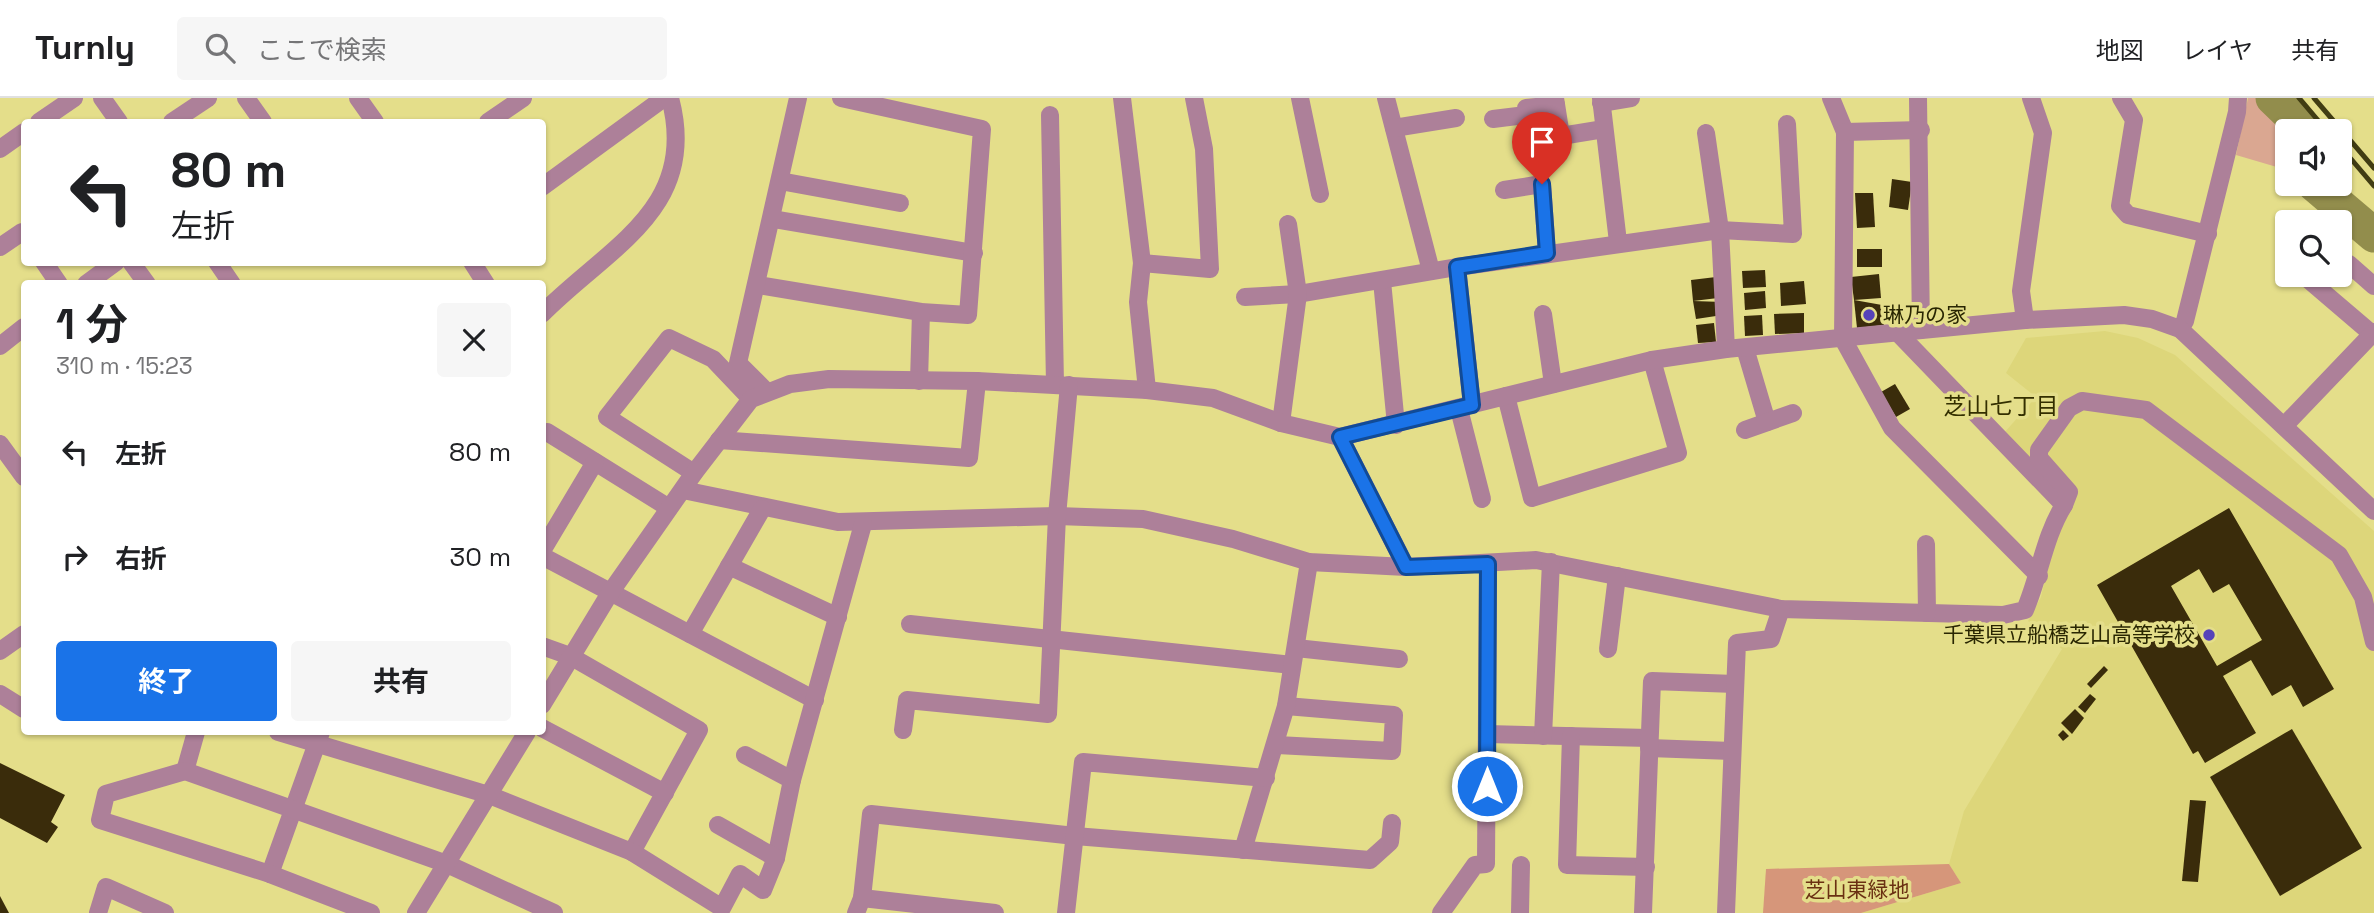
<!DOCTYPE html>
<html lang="ja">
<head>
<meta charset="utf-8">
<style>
	body { margin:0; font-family:"Space Grotesk","Noto Sans JP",sans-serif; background:#f6f6f6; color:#202124; height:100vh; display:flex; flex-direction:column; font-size:26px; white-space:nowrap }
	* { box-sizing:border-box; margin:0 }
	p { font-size:23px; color:#757577 }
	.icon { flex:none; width:38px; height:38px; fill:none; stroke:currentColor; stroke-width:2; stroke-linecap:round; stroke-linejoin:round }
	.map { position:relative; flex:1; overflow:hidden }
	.details { position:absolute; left:21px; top:182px; width:525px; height:455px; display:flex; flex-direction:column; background:#fff; border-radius:7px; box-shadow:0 2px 5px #0004 }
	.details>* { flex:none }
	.hud { position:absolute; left:21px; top:21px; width:525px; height:147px; border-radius:7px; box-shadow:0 2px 5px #0004; background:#fff; color:#202124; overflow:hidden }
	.tools { position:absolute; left:2275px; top:21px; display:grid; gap:14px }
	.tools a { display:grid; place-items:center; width:77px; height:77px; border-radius:7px; background:#fff; box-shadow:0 2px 5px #0004; font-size:35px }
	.pin { position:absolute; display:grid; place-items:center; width:60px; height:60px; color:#fff; margin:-72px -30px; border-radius:50% 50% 50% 0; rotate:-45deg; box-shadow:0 0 7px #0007 }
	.pin .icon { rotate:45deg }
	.me { position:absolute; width:77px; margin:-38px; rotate:0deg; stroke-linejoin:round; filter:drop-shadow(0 0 5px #0008) }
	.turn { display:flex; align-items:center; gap:24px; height:147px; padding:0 35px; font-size:32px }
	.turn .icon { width:91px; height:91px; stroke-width:2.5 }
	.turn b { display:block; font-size:49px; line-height:60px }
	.round { display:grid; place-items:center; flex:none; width:74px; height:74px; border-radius:7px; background:#f6f6f6 }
	.head { display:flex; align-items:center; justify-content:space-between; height:119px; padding:0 35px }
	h1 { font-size:42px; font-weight:700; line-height:52px }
	.cta { display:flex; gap:14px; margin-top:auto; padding:14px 35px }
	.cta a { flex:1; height:80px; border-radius:7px; background:#1a73e8; color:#fff; font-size:28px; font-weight:700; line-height:80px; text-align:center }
	.cta a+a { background:#f6f6f6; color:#202124 }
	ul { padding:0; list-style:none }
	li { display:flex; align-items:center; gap:21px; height:105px; padding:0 35px }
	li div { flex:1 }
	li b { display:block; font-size:26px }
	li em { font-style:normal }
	header { display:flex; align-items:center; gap:42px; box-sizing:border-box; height:98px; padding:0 35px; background:#fff; border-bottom:2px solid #e0e0e0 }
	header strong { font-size:33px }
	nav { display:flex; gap:38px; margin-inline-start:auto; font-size:24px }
	.search { width:490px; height:63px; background:#f6f6f6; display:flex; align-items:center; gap:18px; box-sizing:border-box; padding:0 24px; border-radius:7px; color:#757577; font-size:26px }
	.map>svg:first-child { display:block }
</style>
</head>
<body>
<header>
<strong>Turnly</strong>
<div class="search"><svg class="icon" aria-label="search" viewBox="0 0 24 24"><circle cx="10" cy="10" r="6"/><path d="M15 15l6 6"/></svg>ここで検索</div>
<nav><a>地図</a><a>レイヤ</a><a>共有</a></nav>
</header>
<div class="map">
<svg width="2374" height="815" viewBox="0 0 2374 815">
	<rect width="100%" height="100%" fill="#e4de8a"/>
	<path fill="#ddd67a" d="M2105 233 2138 240 2175 257 2374 433V815H1861L1961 785 1949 766 1964 713 2062 551 2028 523 2041 499 2056 431 2072 408 2004 335 2036 299 2006 275 2026 240Z"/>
	<path fill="#daa791" d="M2248 0H2264L2293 27V33H2287V72L2236 57Z"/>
	<path fill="#d6967a" d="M1949 766 1961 785 1861 815H1763L1766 771Z"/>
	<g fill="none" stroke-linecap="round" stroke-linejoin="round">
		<g stroke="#928d4c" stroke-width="35">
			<path d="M2273 0 2300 26 2301 33"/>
			<path d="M2314 86 2374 137"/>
		</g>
	</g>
	<g fill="#3a2c0b" fill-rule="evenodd">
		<path d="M1892 81 1912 84 1908 112 1889 109Z"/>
		<path d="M1855 95H1873L1875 129 1857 130Z"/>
		<rect x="1857" y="151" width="25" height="18"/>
		<path d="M1765 172 1766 189 1743 190 1742 173Z"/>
		<path d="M1879 176 1881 200 1854 202 1851 179Z"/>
		<path d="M1716 179 1718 200 1693 203 1723 204 1716 218 1696 221 1693 203 1691 182Z"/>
		<path d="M1804 183 1806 206 1781 208 1780 185Z"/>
		<path d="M1765 193 1766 210 1745 212 1744 195Z"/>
		<path d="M1854 202 1882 207 1884 227 1857 230Z"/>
		<path d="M1804 215V235L1775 236 1774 216Z"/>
		<path d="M1762 217 1763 237 1745 238 1744 218Z"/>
		<path d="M1714 225 1716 244 1698 245 1696 227Z"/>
		<path d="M1895 286 1910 311 1896 319 1881 294Z"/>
		<path d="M2229 410 2334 591 2303 609 2291 587 2272 598 2251 562 2223 578 2256 635 2205 665 2198 653 2193 656 2097 487ZM2199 471 2213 495 2229 486 2262 542 2217 568 2171 488Z"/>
		<path d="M2104 568 2108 572 2091 590 2087 586Z"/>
		<path d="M2090 596 2096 601 2085 615 2078 609Z"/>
		<path d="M2075 611 2084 620 2072 636 2061 625Z"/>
		<path d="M2292 631 2362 750 2280 798 2210 679Z"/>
		<path d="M2063 632 2069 638 2063 643 2058 637Z"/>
		<path d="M0 665 65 697 51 724 58 729 47 745 0 720Z"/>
		<path d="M2190 702 2206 703 2198 784 2182 783Z"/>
		<path d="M0 798 9 815H0Z"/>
	</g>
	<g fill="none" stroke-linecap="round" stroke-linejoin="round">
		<g stroke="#ad8099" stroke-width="18">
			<path d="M102 0 119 24"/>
			<path d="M246 0 263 24"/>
			<path d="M358 0 375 24"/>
			<path d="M1122 0 1142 165 1138 204 1147 292"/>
			<path d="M1300 0 1320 96"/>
			<path d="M1386 0 1431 173"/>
			<path d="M1555 0 1561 38 1604 31"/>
			<path d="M1601 0 1618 144"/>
			<path d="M1831 0 1845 34 1843 241 1892 330 2039 478"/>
			<path d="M1918 0 1921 232"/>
			<path d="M2121 0 2134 22 2120 108 2128 117 2208 136"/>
			<path d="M1601 5 1631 0"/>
			<path d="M1050 17 1055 286"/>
			<path d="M1493 21 1526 17V10L1556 7"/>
			<path d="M39 24 74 0"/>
			<path d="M172 24 208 0"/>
			<path d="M488 24 523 0"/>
			<path d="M1394 30 1456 20"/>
			<path d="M1845 34 1921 32"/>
			<path d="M1706 35 1720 132 1726 251"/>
			<path d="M0 51 24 34"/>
			<path d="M780 83 900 105"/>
			<path d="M542 89 664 0"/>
			<path d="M1504 92 1542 86 1547 155"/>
			<path d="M773 121 974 155"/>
			<path d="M0 149 22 134 24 137"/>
			<path d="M44 164 59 186"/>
			<path d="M131 164 147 186"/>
			<path d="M217 164 232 186"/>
			<path d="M472 164 486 186"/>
			<path d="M1142 165 1210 171 1204 51 1194 0"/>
			<path d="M2349 166 2374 188"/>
			<path d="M1457 169 1472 307"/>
			<path d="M2303 177 2372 236"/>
			<path d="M1382 183 1396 327"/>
			<path d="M86 186 116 164"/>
			<path d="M758 187 921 214 968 217 982 31 841 0"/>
			<path d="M1245 199 1298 196 1457 169 1720 132 1793 136 1787 26"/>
			<path d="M542 216C608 149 700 111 670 0"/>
			<path d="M1543 216 1553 286"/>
			<path d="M2025 222 2021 193 2043 35 2031 0"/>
			<path d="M2180 231 2185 223 2237 14 2238 0"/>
			<path d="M0 248 24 229"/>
			<path d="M1745 250 1767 324"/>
			<path d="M919 283 921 214"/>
			<path d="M767 294 738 265 798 0"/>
			<path d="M1506 298 1532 400 1678 355 1652 262"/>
			<path d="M1459 311 1482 401"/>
			<path d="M1281 325 1298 196 1288 126"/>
			<path d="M2284 328 2374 234"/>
			<path d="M1745 332 1793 315"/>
			<path d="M547 334 669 410"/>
			<path d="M1340 339 1406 469"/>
			<path d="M719 342 969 360 977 283"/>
			<path d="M0 346 24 379"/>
			<path d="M694 375 607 319 669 240 713 261 751 301"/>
			<path d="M683 392 838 424 1057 418 1143 421 1233 441 1309 464 1406 469 1536 462 1781 511 2003 517 2025 512C2040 477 2044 439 2064 407L1898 235"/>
			<path d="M2064 407 2069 394 2039 360V352L2069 310 2082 303 2146 312 2339 457 2363 499 2374 544"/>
			<path d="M1926 446 1927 515"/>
			<path d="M542 453 595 364"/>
			<path d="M542 458 815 602"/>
			<path d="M729 468 838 519"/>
			<path d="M910 526 1292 567"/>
			<path d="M690 536 762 411"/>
			<path d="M542 548 570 558 699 632 632 754"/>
			<path d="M1296 550 1399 561"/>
			<path d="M1608 551 1617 478"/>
			<path d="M0 553 24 536"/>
			<path d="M0 596 24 611"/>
			<path d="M542 607 610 495 694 375 751 301 790 286 829 281 977 283 1147 292 1213 300 1281 325 1340 339 1652 262 1726 251 2025 222 2124 217 2152 221 2180 231 2374 413"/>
			<path d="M542 630 665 695"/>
			<path d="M903 632 907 602 1048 616 1057 418 1069 287"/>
			<path d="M278 634 489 697 632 754 722 810 740 776 763 792 776 760 792 682 863 426"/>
			<path d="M1487 636 1649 640"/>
			<path d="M1543 638 1551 464"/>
			<path d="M1571 638 1567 767 1646 769"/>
			<path d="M1277 647 1392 653 1394 617 1286 608"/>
			<path d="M1649 650 1732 653"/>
			<path d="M745 657 792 682"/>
			<path d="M185 673 196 634"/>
			<path d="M718 727 776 760"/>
			<path d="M1243 752 1286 608 1309 464"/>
			<path d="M270 776 321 634"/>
			<path d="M862 800 995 815"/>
			<path d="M98 815 106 789 165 815"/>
			<path d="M371 815 270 776 100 722 106 696 185 673 447 766 554 815"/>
			<path d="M416 815 527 634"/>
			<path d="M856 815 862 800 871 716 1075 738 1370 762 1390 744 1392 725"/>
			<path d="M1066 815 1083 664 1266 680"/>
			<path d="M1441 815 1475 767 1486 766 1488 466"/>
			<path d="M1520 815 1521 767"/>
			<path d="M1643 815 1652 583 1735 586"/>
			<path d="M1726 815 1737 545 1771 541 1781 511"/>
		</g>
		<g stroke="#413d13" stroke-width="5">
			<path d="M2299 0 2327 33"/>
			<path d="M2314 0 2374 70"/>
			<path d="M2340 48 2374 88"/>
		</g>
	</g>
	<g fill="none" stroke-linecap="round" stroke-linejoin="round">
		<g stroke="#114b97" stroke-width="18">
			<path id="route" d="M1487 688 1488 466 1406 469 1340 339 1472 307 1457 169 1547 155 1542 86"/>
		</g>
		<use href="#route" stroke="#1a73e8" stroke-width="12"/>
	</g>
	<g fill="#5642b9" stroke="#e4de8a" stroke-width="2.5">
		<circle cx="1869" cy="217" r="7"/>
		<circle cx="2209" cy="537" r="7"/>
	</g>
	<g text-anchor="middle" stroke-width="7" stroke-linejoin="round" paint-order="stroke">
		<g font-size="21" fill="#292602" stroke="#e4de8a" text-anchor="start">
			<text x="1883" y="224">琳乃の家</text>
			<text x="2195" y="544" text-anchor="end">千葉県立船橋芝山高等学校</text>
		</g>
		<g font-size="21" fill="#6a3012" stroke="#e4de8a">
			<text x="1857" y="799">芝山東緑地</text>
		</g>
		<g font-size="23" fill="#332f00" stroke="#e4de8a">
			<text x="2001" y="316">芝山七丁目</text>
		</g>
	</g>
</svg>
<div class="tools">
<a><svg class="icon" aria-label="sound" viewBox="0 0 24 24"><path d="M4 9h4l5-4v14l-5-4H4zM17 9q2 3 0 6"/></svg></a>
<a><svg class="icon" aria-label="search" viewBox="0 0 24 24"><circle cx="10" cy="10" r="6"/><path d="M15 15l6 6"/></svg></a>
</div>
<div class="pin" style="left:1542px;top:86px;background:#d93025"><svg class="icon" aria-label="arrive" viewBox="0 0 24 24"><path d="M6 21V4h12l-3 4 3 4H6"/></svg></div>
<svg class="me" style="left:1487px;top:688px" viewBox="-20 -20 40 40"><circle r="17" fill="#1a73e8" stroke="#fff" stroke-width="3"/><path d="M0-11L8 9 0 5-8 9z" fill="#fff"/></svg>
<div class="hud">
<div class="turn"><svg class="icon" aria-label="left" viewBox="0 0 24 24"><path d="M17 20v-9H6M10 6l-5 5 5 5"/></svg><div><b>80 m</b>左折</div></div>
</div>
<section class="details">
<div class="head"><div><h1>1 分</h1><p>310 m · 15:23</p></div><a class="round"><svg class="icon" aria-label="close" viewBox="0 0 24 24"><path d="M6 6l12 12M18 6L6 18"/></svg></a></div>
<ul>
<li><svg class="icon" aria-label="left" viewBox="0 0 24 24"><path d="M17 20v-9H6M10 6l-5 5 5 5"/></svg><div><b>左折</b></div><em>80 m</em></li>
<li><svg class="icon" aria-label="right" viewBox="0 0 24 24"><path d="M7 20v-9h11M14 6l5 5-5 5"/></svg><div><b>右折</b></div><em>30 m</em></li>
</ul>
<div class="cta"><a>終了</a><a>共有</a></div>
</section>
</div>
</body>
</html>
